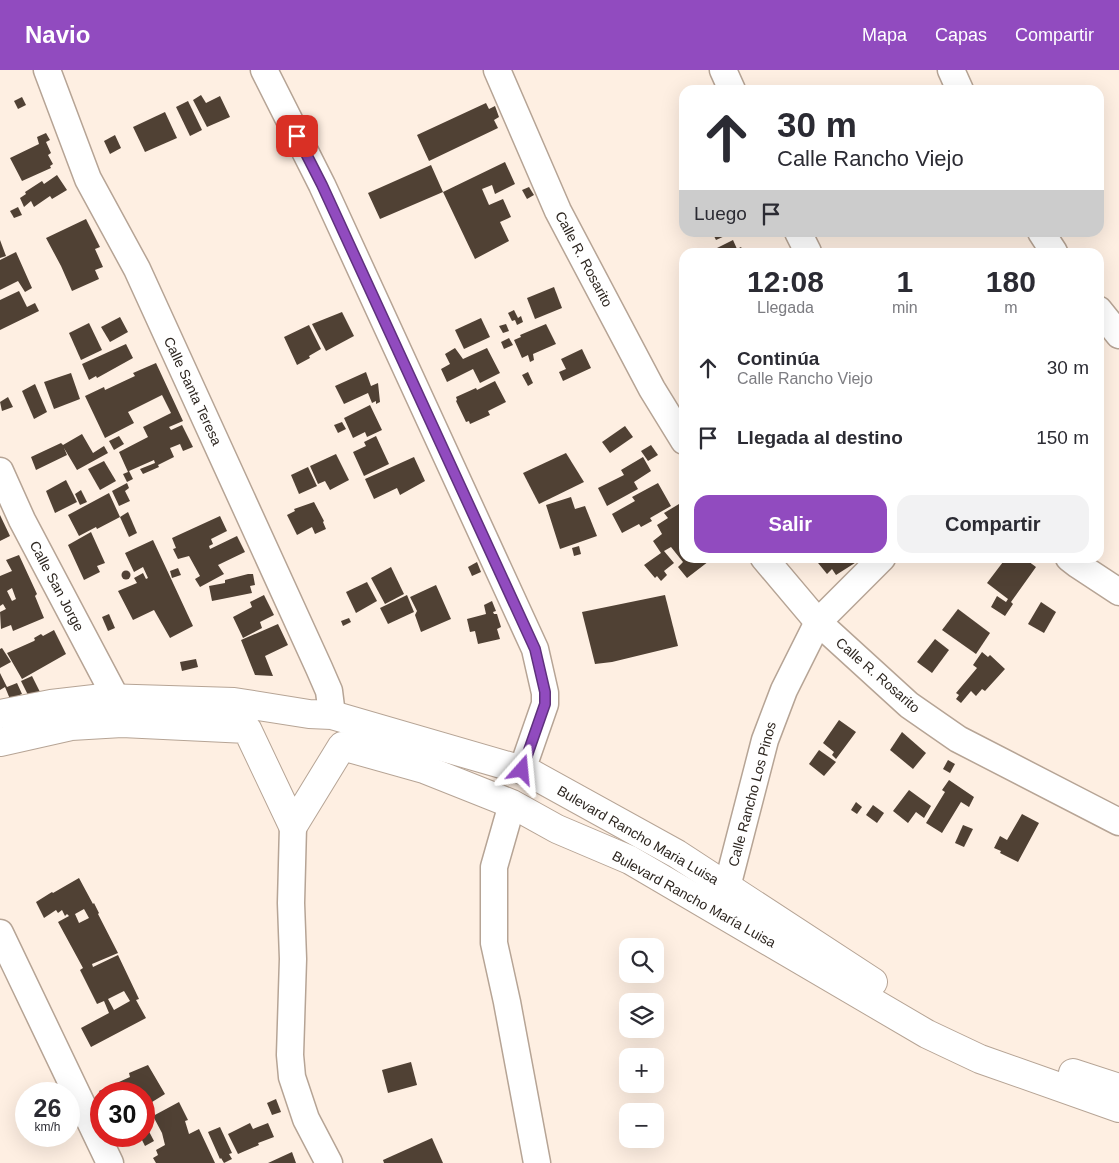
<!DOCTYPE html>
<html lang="es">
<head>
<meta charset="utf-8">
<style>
	body { margin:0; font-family:Helvetica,sans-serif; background:#f2f2f3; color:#2b2b33; height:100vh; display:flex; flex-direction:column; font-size:19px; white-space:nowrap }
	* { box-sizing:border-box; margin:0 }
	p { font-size:16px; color:#7c7c81 }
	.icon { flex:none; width:28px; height:28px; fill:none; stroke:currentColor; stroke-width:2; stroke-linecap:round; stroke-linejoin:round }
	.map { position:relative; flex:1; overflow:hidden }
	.panel { position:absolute; left:679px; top:178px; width:425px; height:315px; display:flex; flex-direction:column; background:#fff; border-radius:15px; box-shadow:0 5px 20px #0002 }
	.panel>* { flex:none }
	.guide { position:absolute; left:679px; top:15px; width:425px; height:152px; border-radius:15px; box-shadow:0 5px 20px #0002; background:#fff; color:#2b2b33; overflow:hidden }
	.controls { position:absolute; left:619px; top:868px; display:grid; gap:10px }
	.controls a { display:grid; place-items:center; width:45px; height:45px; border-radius:10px; background:#fff; box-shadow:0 5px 20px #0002; font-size:25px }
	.speed { position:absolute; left:15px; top:1012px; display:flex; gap:10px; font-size:25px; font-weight:700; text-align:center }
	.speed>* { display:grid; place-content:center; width:65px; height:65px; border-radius:50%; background:#fff; box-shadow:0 5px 20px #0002; line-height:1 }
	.speed small { font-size:12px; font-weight:400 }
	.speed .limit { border:8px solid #d22; background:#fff; color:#111 }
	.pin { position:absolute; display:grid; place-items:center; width:42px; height:42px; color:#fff; margin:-21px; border-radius:10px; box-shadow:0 2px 8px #0006 }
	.me { position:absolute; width:55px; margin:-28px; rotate:18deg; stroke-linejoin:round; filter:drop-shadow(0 0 4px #0008) }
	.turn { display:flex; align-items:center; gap:18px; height:105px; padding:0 15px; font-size:22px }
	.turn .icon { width:65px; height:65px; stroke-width:2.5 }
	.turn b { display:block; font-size:35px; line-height:42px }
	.then { display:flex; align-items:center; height:48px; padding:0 15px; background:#0003; gap:10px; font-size:19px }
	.eta { display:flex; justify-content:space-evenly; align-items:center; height:85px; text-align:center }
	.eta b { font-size:30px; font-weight:700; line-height:35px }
	.action { display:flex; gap:10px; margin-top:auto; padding:10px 15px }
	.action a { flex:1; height:58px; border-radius:15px; background:#914bbf; color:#fff; font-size:20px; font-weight:700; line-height:58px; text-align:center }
	.action a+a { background:#f2f2f3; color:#2b2b33 }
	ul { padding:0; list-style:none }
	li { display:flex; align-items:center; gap:15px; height:70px; padding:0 15px }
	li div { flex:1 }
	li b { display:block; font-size:19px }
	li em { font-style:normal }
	header { display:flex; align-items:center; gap:30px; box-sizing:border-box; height:70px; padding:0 25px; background:#914bbf; color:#fff }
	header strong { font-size:24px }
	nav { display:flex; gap:28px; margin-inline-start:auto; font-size:18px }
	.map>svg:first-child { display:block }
</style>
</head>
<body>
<header>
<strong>Navio</strong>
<nav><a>Mapa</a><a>Capas</a><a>Compartir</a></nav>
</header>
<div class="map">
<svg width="1119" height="1093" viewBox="0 0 1119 1093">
	<rect width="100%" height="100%" fill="#feefe2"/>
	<g fill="#504134" fill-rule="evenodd">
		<path d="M201 25 206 33 220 26 230 47 207 57 193 30Z"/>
		<path d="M22 27 26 35 18 39 14 31Z"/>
		<path d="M188 31 202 60 190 66 176 37Z"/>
		<path d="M486 33 489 39 495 36 499 47 494 50 498 58 429 91 417 65Z"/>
		<path d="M165 42 177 68 145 82 133 57Z"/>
		<path d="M46 63 50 70 46 72 51 83 48 85 53 94 50 96 51 98 22 111 10 88 39 74 37 67Z"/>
		<path d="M115 65 121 78 110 84 104 71Z"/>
		<path d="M505 92 515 114 495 124 492 115 482 119 489 135 503 129 511 147 500 152 509 171 475 189 443 122 380 149 368 123 431 95 443 122Z"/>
		<path d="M57 105 67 120 52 129 50 126 34 137 31 131 24 137 20 128 26 124 25 122 42 111 44 114Z"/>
		<path d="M529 117 534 125 527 129 522 120Z"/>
		<path d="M18 137 22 145 14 148 10 141Z"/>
		<path d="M86 149 100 177 95 179 103 197 95 200 99 209 72 221 61 196 46 168Z"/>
		<path d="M712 162H725L727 165 716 170Z"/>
		<path d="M0 170 6 186 0 188Z"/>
		<path d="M733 170 737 179 741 177 744 182H709Z"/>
		<path d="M16 182 32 218 25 222 18 211 0 220V190Z"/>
		<path d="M554 217 562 238 535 249 527 228Z"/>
		<path d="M19 221 27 237 35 233 39 241 0 260V230Z"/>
		<path d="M514 240 518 248 521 246 523 252 517 255 515 250 512 251 508 243Z"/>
		<path d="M342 242 354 266 326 281 312 254Z"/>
		<path d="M120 247 128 262 110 272 101 257Z"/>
		<path d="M481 248 490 267 464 279 455 260Z"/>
		<path d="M89 253 102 280 81 290 69 263Z"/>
		<path d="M506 254 509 261 503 263 499 256Z"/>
		<path d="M546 254 556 274 533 284 534 290 530 292 528 285 522 288 514 270 521 267 520 265Z"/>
		<path d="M309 255 321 279 309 286 310 288 297 295 284 267Z"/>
		<path d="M509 268 513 275 504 279 501 272Z"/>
		<path d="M126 274 133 288 97 308 96 306 89 310 82 294Z"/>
		<path d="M455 278 463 289 487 278 500 303 480 313 473 299 447 312 441 299 450 294 445 284Z"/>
		<path d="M582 279 591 298 563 311 559 302 566 299 561 289Z"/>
		<path d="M156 293 183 351 169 357 171 360 182 355 193 377 183 381 180 374 170 378 174 387 158 395 159 397 143 404 140 399 155 393 154 390 129 401 133 409 127 412 123 404 128 402 119 382 148 367 143 357 171 343 162 325 128 342 134 353 105 368 85 326 104 317 105 320 135 306 133 303Z"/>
		<path d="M366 302 371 316 378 313 380 332 376 334V331L372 333 368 323 344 334 335 316Z"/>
		<path d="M528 302 533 313 528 316 522 305Z"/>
		<path d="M71 303 80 329 54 339 44 312Z"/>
		<path d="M495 311 506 332 488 341 490 345 470 354 469 351 466 352 456 331 457 330 456 327 476 318 477 320Z"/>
		<path d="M35 314 47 342 34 349 22 321Z"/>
		<path d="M8 327 13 337 2 341 0 332Z"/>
		<path d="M370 335 382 360 367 367 365 362 353 368 344 348Z"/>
		<path d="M342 352 346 359 338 363 334 355Z"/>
		<path d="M625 356 633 367 610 383 602 372Z"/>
		<path d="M82 364 93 383 104 376 108 383 77 400 64 378 67 385 36 400 31 387 61 373 63 375Z"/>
		<path d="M119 366 124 374 114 380 109 371Z"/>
		<path d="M376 366 389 394 364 406 353 382 366 376 364 372Z"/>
		<path d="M651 375 658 385 648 391 641 381Z"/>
		<path d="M566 383 584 412 539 434 523 403Z"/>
		<path d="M336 384 349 410 330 420 325 411 318 414 310 396Z"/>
		<path d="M414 387 425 411 400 425 397 418 374 429 365 409Z"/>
		<path d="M643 387 651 401 634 412 638 419 607 436 598 418 624 405 621 400Z"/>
		<path d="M104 391 116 411 100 420 88 399Z"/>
		<path d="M308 397 317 416 299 424 291 405Z"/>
		<path d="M66 410 77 432 55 443 46 421Z"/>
		<path d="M127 413 129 418 125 421 130 431 119 436 112 421Z"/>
		<path d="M658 413 671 436 650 448 652 451 641 457 639 454 622 463 612 444 635 431 632 427Z"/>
		<path d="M81 420 87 432 80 435 75 424Z"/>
		<path d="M109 423 120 447 97 459 96 457 79 466 68 445Z"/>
		<path d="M571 427 575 439 585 436 597 466 560 479 546 435Z"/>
		<path d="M684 431V488H713L687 508 678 497 683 492 671 477 664 481 674 493 664 501 667 505 661 511 657 506 655 508 644 495 661 483 653 471 662 464 657 455 668 448 664 443Z"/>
		<path d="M314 432 324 451 323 452 326 459 315 464 312 457 297 465 287 445 295 441 294 439Z"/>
		<path d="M128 442 137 463 129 467 120 447Z"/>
		<path d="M0 445 10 466 0 471Z"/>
		<path d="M220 446 227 461 211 469 213 474 209 476 210 479 237 466 245 482 218 495 224 504 200 517 195 509 200 506 189 486 178 489 173 479 176 478 172 468Z"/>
		<path d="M91 462 105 493 97 496 100 502 84 510 68 475Z"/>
		<path d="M153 470 193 556 170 568 154 540 133 550 118 521 137 513 134 508 143 503 146 509 148 508 143 497 134 502 125 483Z"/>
		<path d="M579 476 581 484 574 486 572 478Z"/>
		<path d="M19 485 37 524 35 526 44 548 13 561 11 555 1 559 0 542 6 539 3 534 0 536V506L12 501 6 490ZM12 518 16 529 12 531 7 521Z"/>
		<path d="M814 488H855L858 491 836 505 832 499 827 504Z"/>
		<path d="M1006 488H1024L1036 497 1011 532 1013 534 1005 546 991 537 997 526 1006 532 1008 529 987 513Z"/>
		<path d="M477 492 481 502 472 506 468 497Z"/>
		<path d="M391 497 404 524 385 534 371 508Z"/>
		<path d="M178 498 181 505 172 508 170 501Z"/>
		<circle cx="126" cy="505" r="4.5"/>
		<path d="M248 504H253L255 515 250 516 252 523 212 531 209 516 225 513V510Z"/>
		<path d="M367 512 377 531 356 543 346 522Z"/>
		<path d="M436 515 451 549 421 562 415 545 417 541 410 527Z"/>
		<path d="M264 525 274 545 260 552 262 558 243 568 233 547 252 537 250 532Z"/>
		<path d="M407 525 414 542 388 554 380 538Z"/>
		<path d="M665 525 678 576 612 592 595 594 582 542Z"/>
		<path d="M492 531 496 541 493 542 494 544H497L501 557 497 559 500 569 478 574 475 561 470 562 467 549 486 544 484 535Z"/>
		<path d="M1041 532 1056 542 1044 563 1028 554Z"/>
		<path d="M958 539 990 563 976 584 942 560Z"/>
		<path d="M109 544 115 558 108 561 102 547Z"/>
		<path d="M349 548 351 552 343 556 341 551Z"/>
		<path d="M278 554 288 575 265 586 273 606 255 605 241 570Z"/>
		<path d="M54 560 66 584 22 609 7 583 34 571 35 570 34 568 41 564 43 566Z"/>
		<path d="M935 569 949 580 932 603 917 592Z"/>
		<path d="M2 578 11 592 0 598V579Z"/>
		<path d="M982 582 988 587 990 585 1005 599 985 621 982 619 976 626 971 621 961 633 956 629 959 625 956 623 977 598 973 595Z"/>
		<path d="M196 589 198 597 182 601 180 592Z"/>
		<path d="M0 603 7 617 17 613 22 624 10 629 5 617 0 620Z"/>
		<path d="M32 606 40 622 29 627 21 611Z"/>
		<path d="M839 650 856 662 836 689 832 685 834 682 823 673Z"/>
		<path d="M902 662 926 683 913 699 890 680Z"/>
		<path d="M819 680 836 692 824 706 809 694Z"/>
		<path d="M948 690 955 694 950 703 943 699Z"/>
		<path d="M949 710 974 727 969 737 961 732 942 763 926 753 945 722 942 720Z"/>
		<path d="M909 720 931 736 924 748 916 742 908 753 893 741Z"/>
		<path d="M856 732 862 737 857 744 851 740Z"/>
		<path d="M873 735 884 743 877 753 866 745Z"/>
		<path d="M1022 744 1039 753 1018 792 1000 783 1001 781 994 778 1000 766 1007 770Z"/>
		<path d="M963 755 973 759 964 777 955 773Z"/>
		<path d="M79 808 93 834 94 833 99 843 98 844 118 883 92 894 93 897 118 885 139 929 136 930 146 948 91 977 81 958 109 943 104 931 97 934 80 900 83 898 58 852 69 846 67 844 65 846 62 840 58 843 56 840 44 848 36 832 52 822 53 823ZM84 839 89 848 79 853 75 844ZM124 921 130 931 114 940 108 929Z"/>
		<path d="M411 992 417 1015 388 1023 382 1000Z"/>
		<path d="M148 995 165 1024 144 1037V1024H101L99 1021 130 1007 129 1003Z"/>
		<path d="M276 1029 281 1042 272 1045 267 1033Z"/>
		<path d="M179 1032 188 1050 185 1051 189 1064 199 1059 215 1093H156L153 1088 158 1085 156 1080 165 1075 162 1063 153 1046Z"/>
		<path d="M144 1052 154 1071 145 1076 140 1066H144Z"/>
		<path d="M250 1053 253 1059 268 1053 274 1067 258 1073 259 1075 238 1084 228 1064Z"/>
		<path d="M220 1057 232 1083 229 1084 232 1089 224 1093 221 1088 220 1089 208 1062Z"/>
		<path d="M117 1066H134L121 1073Z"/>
		<path d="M432 1068 443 1093H384L383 1090Z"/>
		<path d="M292 1082 296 1093H268Z"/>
	</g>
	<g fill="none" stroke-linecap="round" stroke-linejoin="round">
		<g stroke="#b6a495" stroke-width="29">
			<g id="street">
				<path d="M47 0 88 109 137 199 319 598 329 621 332 645"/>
				<path d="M264 0 322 115 535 579 545 623V634L522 700"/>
				<path d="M497 0 558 141 652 319 684 371"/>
				<path d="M723 0 732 20"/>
				<path d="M951 0 960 20"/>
				<path d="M798 162 808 182"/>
				<path d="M1041 162 1054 182"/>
				<path d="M1099 240 1119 265"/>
				<path d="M0 401 22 450 116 628"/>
				<path d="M764 488 818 552 909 635 958 669 1119 752"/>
				<path d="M1069 488 1078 495 1119 522"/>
				<path d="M512 734 494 797V873L507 932 537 1093"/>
				<path d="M293 756 291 833 293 889 290 985 292 1007 306 1049 329 1093"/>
				<path d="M727 817 765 670 784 620 818 552 882 488"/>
				<path d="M0 863 110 1093"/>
			</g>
		</g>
		<g stroke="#b6a495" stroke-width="30">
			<g id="secondary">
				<path d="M0 644 51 634 103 628 234 632 309 644 332 645 522 700 534 705 677 784 873 912"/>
				<path d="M0 672 71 656 122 653 247 659 293 756 342 676 424 699 512 734 557 759 630 790 927 964 980 989 1119 1038"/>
				<path d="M1073 1003 1119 1018"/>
			</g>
		</g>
		<use href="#street" stroke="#fff" stroke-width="26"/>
		<use href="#secondary" stroke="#fff" stroke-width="28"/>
	</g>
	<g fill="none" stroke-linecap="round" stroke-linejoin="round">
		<g stroke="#5e317c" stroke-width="12">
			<path id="route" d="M297 66 322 115 535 579 545 622V634L522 700"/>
		</g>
		<use href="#route" stroke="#914bbf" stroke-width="9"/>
	</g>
	<g text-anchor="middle" stroke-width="5" stroke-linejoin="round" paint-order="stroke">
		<g font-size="14" fill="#2d2620" stroke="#fff">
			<text transform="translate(584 189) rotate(62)" y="5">Calle R. Rosarito</text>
			<text transform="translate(193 321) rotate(65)" y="5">Calle Santa Teresa</text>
			<text transform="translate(57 516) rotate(62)" y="5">Calle San Jorge</text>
			<text transform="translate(878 605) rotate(41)" y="5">Calle R. Rosarito</text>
			<text transform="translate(752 724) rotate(-75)" y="5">Calle Rancho Los Pinos</text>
			<text transform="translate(638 765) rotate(30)" y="5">Bulevard Rancho Maria Luisa</text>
			<text transform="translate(694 829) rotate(29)" y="5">Bulevard Rancho María Luisa</text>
		</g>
	</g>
</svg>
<div class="controls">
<a><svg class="icon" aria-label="search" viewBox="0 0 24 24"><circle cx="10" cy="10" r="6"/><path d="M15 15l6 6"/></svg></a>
<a><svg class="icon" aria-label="layers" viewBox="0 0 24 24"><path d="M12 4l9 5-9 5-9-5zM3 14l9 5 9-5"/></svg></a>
<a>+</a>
<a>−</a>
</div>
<div class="speed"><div>26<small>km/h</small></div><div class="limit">30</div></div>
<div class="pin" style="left:297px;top:66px;background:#d93025"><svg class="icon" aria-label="arrive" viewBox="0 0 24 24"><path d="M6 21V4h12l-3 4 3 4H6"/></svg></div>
<svg class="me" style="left:522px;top:700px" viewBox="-20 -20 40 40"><path d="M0-17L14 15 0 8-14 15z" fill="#914bbf" stroke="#fff" stroke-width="4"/></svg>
<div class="guide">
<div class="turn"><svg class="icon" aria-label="ahead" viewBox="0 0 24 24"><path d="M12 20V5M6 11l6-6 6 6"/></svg><div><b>30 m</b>Calle Rancho Viejo</div></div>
<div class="then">Luego<svg class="icon" aria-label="arrive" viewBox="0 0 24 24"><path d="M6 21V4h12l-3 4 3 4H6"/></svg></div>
</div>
<section class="panel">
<div class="eta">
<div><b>12:08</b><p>Llegada</p></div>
<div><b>1</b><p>min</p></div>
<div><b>180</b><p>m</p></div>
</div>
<ul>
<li><svg class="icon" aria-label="ahead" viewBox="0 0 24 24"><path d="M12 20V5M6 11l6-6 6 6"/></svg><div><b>Continúa</b><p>Calle Rancho Viejo</p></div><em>30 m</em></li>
<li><svg class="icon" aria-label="arrive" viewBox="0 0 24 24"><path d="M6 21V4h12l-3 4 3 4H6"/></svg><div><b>Llegada al destino</b></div><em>150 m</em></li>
</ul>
<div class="action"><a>Salir</a><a>Compartir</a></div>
</section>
</div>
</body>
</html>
